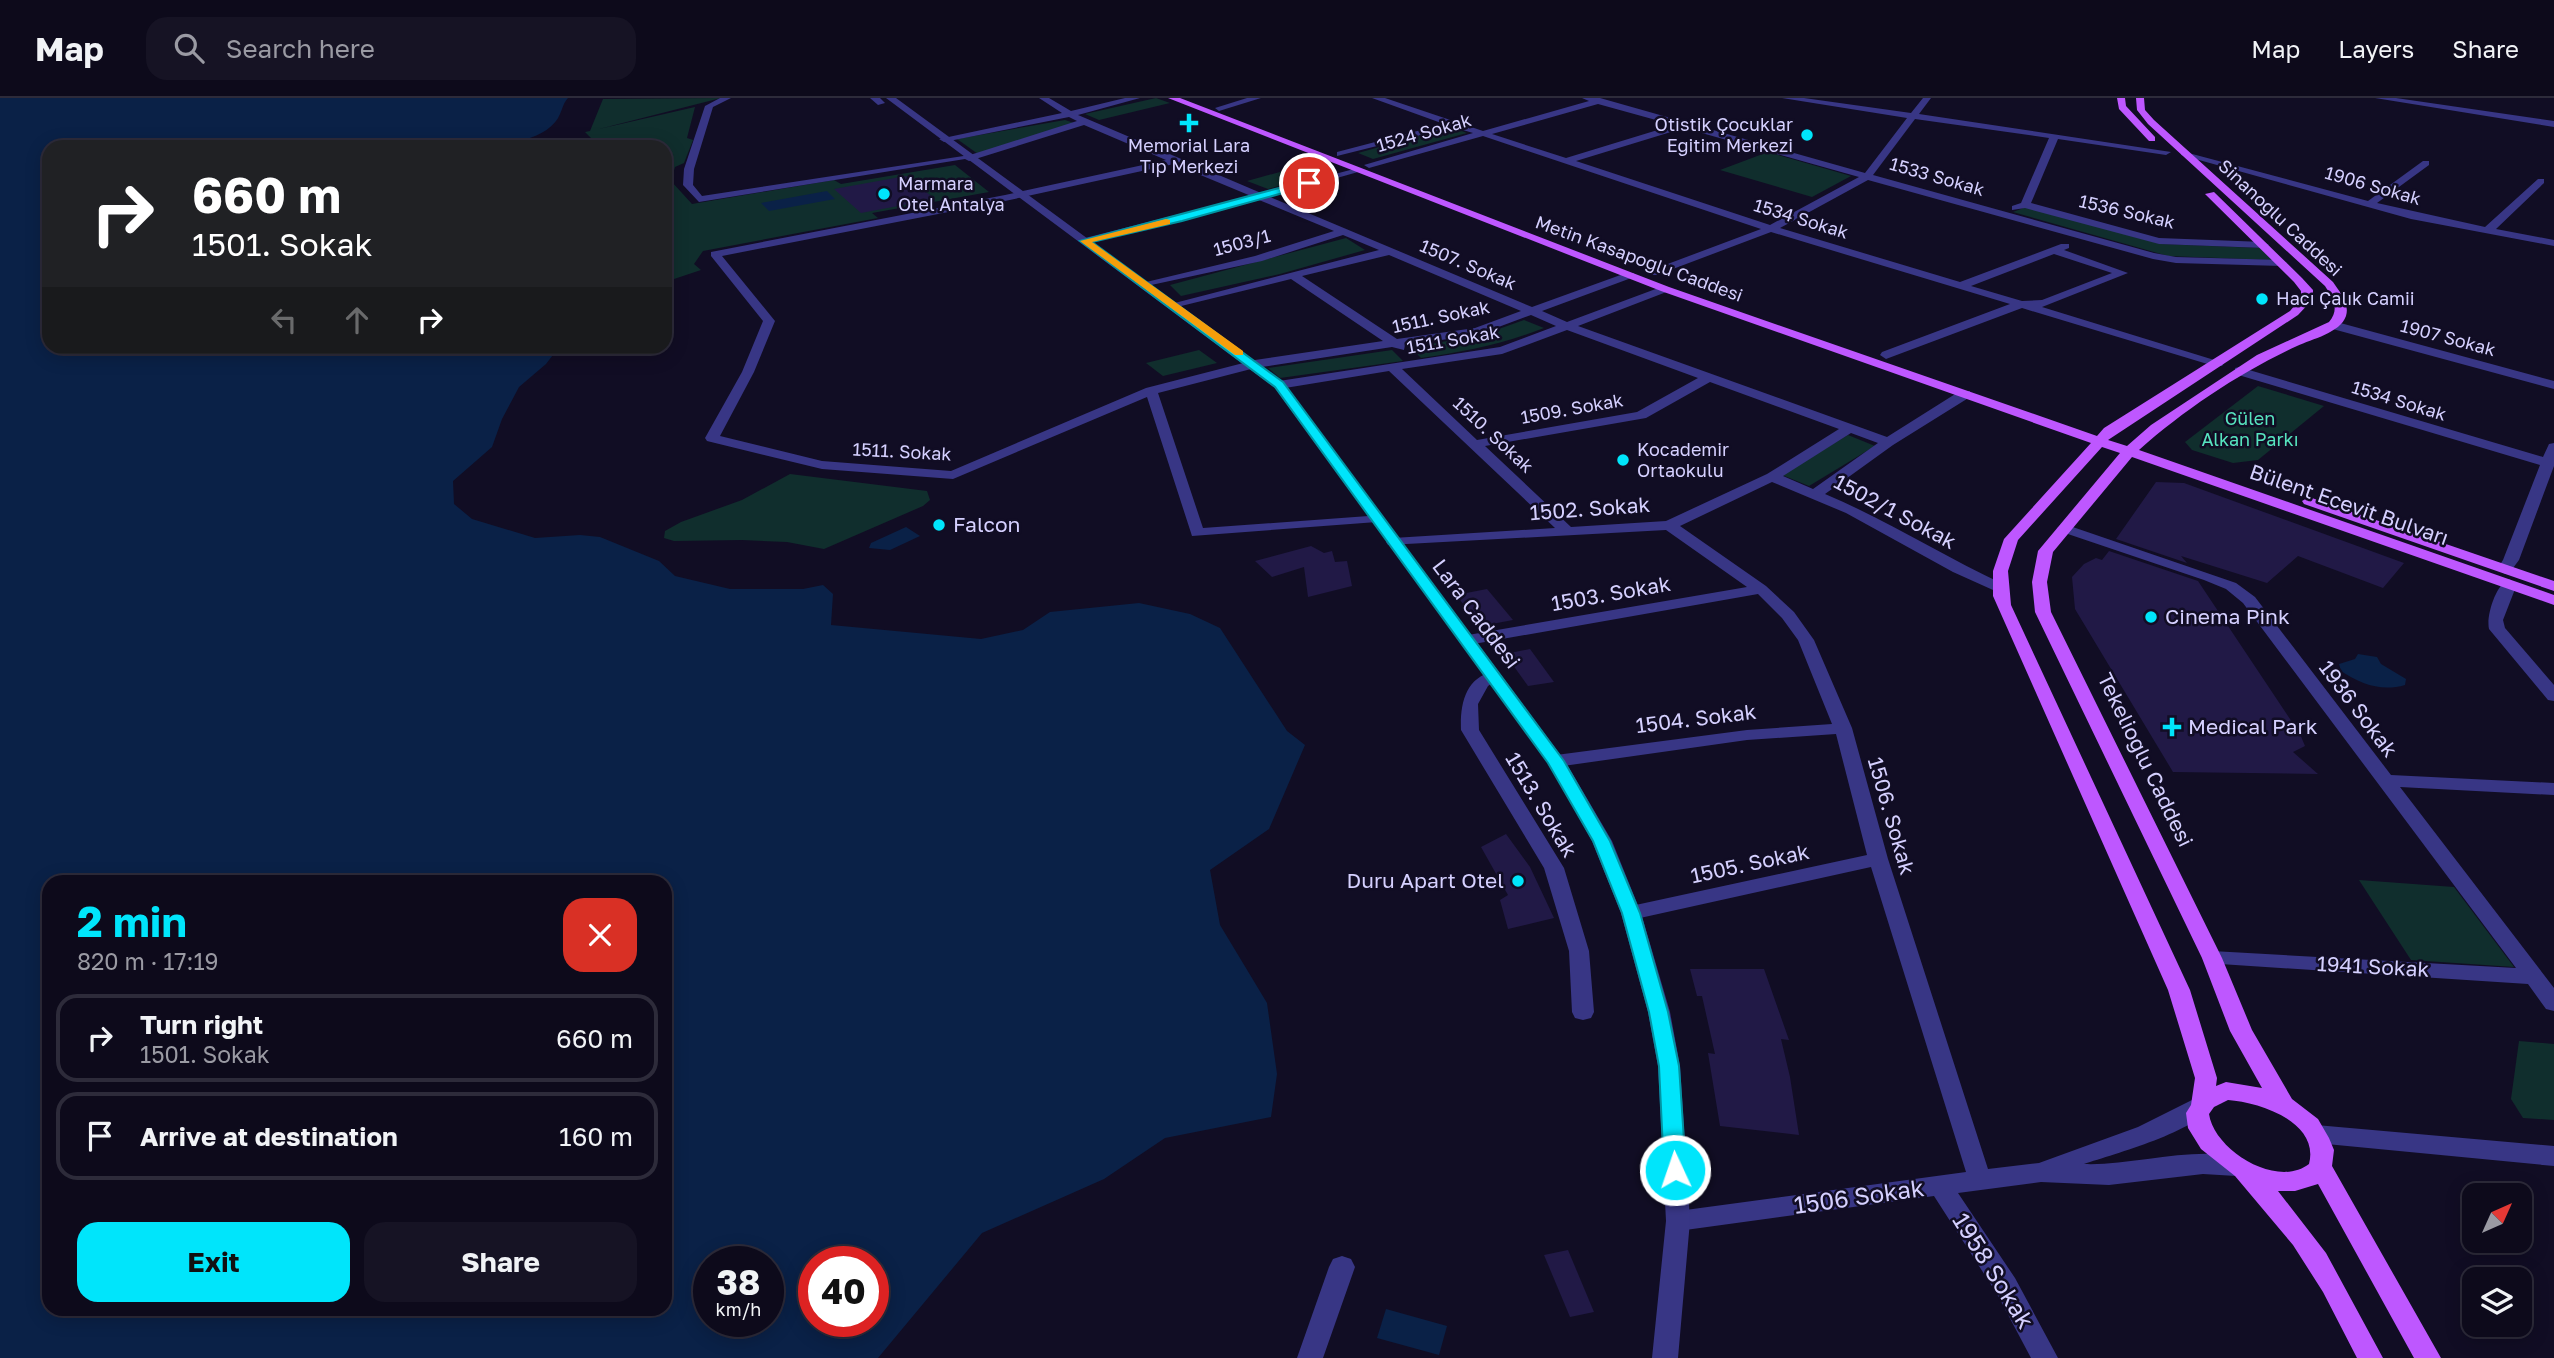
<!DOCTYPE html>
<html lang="en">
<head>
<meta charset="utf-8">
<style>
	body { margin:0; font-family:"Golos Text",sans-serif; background:#161324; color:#f1f3f6; height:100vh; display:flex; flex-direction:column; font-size:26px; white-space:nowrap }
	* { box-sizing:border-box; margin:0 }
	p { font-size:23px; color:#9a9aa3 }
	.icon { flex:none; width:38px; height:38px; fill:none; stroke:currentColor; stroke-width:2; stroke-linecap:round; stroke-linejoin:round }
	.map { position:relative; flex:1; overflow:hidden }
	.sheet { position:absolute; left:42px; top:777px; width:630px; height:441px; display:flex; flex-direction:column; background:#0d0a1b; border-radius:21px; box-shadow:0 4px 18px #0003,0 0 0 2px #2d2b3a }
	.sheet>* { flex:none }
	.top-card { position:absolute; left:42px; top:42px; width:630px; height:214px; border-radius:21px; box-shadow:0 4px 18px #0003,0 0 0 2px #2d2b3a; background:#202124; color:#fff; overflow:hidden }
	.needle { width:46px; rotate:45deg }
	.buttons { position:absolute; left:2462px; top:1085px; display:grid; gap:14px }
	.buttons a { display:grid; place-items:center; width:70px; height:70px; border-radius:14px; background:#0d0a1b; box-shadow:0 4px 18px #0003,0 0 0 2px #2d2b3a; font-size:35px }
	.speed { position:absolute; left:693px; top:1148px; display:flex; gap:14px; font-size:35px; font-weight:700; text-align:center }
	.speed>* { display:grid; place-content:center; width:91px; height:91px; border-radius:50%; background:#0d0a1b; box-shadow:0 4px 18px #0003,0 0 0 2px #2d2b3a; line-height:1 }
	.speed small { font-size:18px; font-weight:400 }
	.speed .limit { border:10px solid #d22; background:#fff; color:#111 }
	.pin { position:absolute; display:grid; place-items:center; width:60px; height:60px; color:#fff; margin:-30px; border:4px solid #fff; border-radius:50%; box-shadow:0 2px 7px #0007 }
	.me { position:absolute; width:77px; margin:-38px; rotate:357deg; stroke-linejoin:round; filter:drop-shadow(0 0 5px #0008) }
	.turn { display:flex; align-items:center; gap:24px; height:147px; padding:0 35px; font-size:32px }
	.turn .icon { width:91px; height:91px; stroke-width:2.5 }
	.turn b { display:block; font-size:49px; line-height:60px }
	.lanes { display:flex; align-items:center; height:66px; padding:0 35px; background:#0003; justify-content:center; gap:35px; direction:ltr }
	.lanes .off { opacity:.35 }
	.round { display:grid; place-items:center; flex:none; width:74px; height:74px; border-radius:21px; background:#161324 }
	.head { display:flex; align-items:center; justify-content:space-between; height:119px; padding:0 35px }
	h1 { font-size:42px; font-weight:700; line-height:52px; color:#00e5fb }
	.button { display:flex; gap:14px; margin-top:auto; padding:14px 35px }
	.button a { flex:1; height:80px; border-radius:21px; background:#00e5fb; color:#111; font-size:28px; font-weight:700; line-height:80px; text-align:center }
	.button a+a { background:#161324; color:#f1f3f6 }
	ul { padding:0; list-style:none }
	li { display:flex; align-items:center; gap:21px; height:88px; margin:0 14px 10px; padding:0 21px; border:4px solid #2d2b3a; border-radius:21px }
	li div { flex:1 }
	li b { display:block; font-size:26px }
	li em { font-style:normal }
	header { display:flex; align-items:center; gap:42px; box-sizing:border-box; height:98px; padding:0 35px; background:#0d0a1b; border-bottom:2px solid #2d2b3a }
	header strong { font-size:33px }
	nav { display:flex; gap:38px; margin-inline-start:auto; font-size:24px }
	.search { width:490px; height:63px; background:#161324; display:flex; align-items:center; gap:18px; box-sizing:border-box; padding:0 24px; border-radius:21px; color:#9a9aa3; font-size:26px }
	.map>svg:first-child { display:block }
</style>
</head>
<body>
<header>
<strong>Map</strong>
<div class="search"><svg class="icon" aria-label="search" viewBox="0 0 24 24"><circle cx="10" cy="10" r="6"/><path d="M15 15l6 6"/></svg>Search here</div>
<nav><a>Map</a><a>Layers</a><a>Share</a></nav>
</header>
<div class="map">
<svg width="2554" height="1260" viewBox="0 0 2554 1260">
	<rect width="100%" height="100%" fill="#110d24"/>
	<g fill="#102e2d">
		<path d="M721 0 599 31 695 9 687 40 693 42 684 65 675 69 671 83 692 106 834 82 841 86 955 67 989 94 872 115 878 120 703 153 694 166 701 172 665 184V49H594L597 46 585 34 590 33 603 1Z"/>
		<path d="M1156 0 1170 5 1099 22 1085 16Z"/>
		<path d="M1065 22 1074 25 978 56 957 41Z"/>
		<path d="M1451 29 1467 35 1373 61 1358 55Z"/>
		<path d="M1768 54 1851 78 1812 99 1720 72Z"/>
		<path d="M1316 64 1336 72 1268 91 1247 83Z"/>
		<path d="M2026 109 2161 146 2260 150 2272 162 2168 158 2013 114Z"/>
		<path d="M1346 140 1365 152 1280 176 1181 198 1170 187Z"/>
		<path d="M1524 222 1544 230C1503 246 1464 254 1421 260L1410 249 1479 238Z"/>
		<path d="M1199 252 1217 265 1163 278 1146 265Z"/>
		<path d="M1392 252 1403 263 1280 280 1268 270Z"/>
		<path d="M2258 288 2324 308 2258 362 2233 365 2192 352 2185 344Z"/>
		<path d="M1848 337 1875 348 1809 388 1782 377Z"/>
		<path d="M790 376 927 393 930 402 923 408 824 451 787 444 742 442 674 443 664 440 665 433 681 424 742 402Z"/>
		<path d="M2359 782 2454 789 2514 869 2411 862Z"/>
		<path d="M2519 943 2554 946V1022L2523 1020 2511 1001Z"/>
	</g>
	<g fill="#0a2147" fill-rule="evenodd">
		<path d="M0 0H568C563 6 563 9 560 16 555 29 540 37 527 41L530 49H49V248L559 249 546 266 519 289 502 321 492 349 453 383 454 406 472 421 535 440 580 437 600 439 659 463 675 478 730 491H803L823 487 833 496 831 527 981 541 1023 532 1050 514 1139 505 1190 516 1220 530 1287 633 1305 647 1269 731 1210 772 1220 827 1267 905 1277 976 1271 1019 1165 1040 1104 1081 982 1135 878 1260H0ZM49 784H665V1211H49ZM709 1164H768V1223H709ZM814 1164H873V1223H814Z"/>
		<path d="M827 93 835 101 769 113 761 105Z"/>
		<path d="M906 429 920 438 890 452 869 450 871 445Z"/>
		<path d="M2358 556 2377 559 2381 566 2406 581 2405 587C2381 594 2361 586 2341 573L2339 566 2355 561Z"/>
		<path d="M1386 1211 1447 1228 1439 1257 1377 1240Z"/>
	</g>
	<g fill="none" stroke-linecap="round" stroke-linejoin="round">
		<path stroke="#0a2147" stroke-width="3.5" d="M608 49 629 45 645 49"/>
	</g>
	<g fill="#211946">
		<path d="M906 78 935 101 861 115 834 91Z"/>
		<path d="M2156 384 2184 385 2404 465 2383 490 2298 458 2267 485 2181 458 2187 465 2116 441Z"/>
		<path d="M1311 448 1324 455 1332 453 1335 464 1347 463 1352 488 1308 499 1304 469 1272 479 1255 463Z"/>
		<path d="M2109 453 2198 483 2300 636 2305 648 2293 654 2318 676 2173 674 2075 511 2072 479 2084 466 2096 460 2102 462Z"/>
		<path d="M1487 491 1513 522 1481 528 1456 497Z"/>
		<path d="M1530 551 1554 584 1528 588 1505 556Z"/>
		<path d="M1506 736 1530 769 1554 820 1508 831 1500 802 1508 797 1481 749Z"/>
		<path d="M1690 871H1764L1789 942 1781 941 1790 979 1799 1037 1720 1028 1708 955 1715 956 1702 898H1697Z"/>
		<path d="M1568 1152 1594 1214 1570 1219 1544 1157Z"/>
	</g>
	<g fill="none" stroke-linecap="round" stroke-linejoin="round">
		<g fill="#383685" fill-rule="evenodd">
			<path d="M720 0H731L713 9 694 71 693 87 702 98 970 57 1077 23 1069 19 944 44 939 41 1062 15 1039 0H1049L1071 13 1125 0H1140L1078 17 1261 95 1358 70V74L1270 99 1532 209 1626 175H1634V179L1542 213 1567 224 1661 189H1669V193L1578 228 1887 339 1960 293H1970V299L1893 347 1825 396C1887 422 1943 458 2003 486L2006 489 2003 492H1993L1953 474 1846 415 1772 384 1680 428 1766 488 1794 514 1814 542 1852 630 1888 761 1988 1071 2039 1065 2138 1029 2202 997 2210 1000 2213 1006C2199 1033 2114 1056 2084 1066 2133 1068 2200 1046 2244 1061L2248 1068 2244 1075 2236 1078 2203 1076 2109 1087 2041 1084 1958 1095 2015 1180 2058 1260H2031L1997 1196 1934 1098 1678 1133 1669 1130 1666 1123 1669 1116 1678 1113 1966 1074 1871 769 1631 822 1624 820 1621 815 1624 810 1631 808 1867 757 1836 636 1747 642 1556 669 1547 663 1556 657 1747 632 1832 626 1798 542 1782 520 1758 496 1468 547 1462 545 1460 542 1468 537 1747 489 1666 432 1388 447 1386 444 1388 441 1393 440 1555 430 1389 273 1279 291 1273 287 1279 283 1500 249 1556 228 1531 217 1477 237 1405 247 1404 252 1392 249 1255 270 1158 295 1203 430 1382 417 1384 420 1382 423 1377 424 1192 438 1147 299 953 381 822 371 707 343 705 340 742 274 763 223 711 158V154L1005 97 1166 62 1084 27 969 63 965 61 699 104 683 87 684 71 705 8ZM1174 66 1251 98 1081 141V145L1179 124 1259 102 1334 133 1255 158 1142 185V189L1262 163 1343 137 1379 152 1167 207 1173 210 1291 181 1383 243 1255 262 1146 290 951 373 822 363 720 338 754 274 775 223 722 158 1005 103ZM1389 157 1521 213 1475 230 1397 241 1302 178ZM1567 232 1698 280 1637 314 1477 342 1402 271 1502 256ZM1710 284 1839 331 1767 376 1666 423 1571 429 1485 348 1646 320ZM1851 335 1878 345 1813 391 1783 378Z"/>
			<path d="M870 0H880L885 5 878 7Z"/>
			<path d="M1247 0H1261L1219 13 1215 10Z"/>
			<path d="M1372 0H1385L1483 33 1589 3 1582 0H1600L1865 75 1907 20 1782 0H1804L1911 15 1923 0H1931L1919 16 2171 54 2166 57 2058 41 2031 105 2159 140 2264 144 2269 147 2264 150 2159 146 2025 110 2012 112V108L2021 105 2049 40 1915 21 1873 77 2154 155 2176 159 2282 162 2287 165 2282 168 2176 165 2153 161 1868 82 1780 130 1960 184 2061 146H2069V150L2064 152 2128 175 2042 209 2224 265 2222 268H2214L2022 210 1886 261 1880 257 1882 254 2010 206 1771 134 1657 177H1649V173L1761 131 1483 38 1369 70 1364 67 1473 35 1453 29 1337 58V54L1444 26ZM1598 6 1674 27 1566 60 1492 36ZM1684 30 1859 79 1770 127 1576 63ZM2054 156 2112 175 2042 202 2022 203 1971 188Z"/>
			<path d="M2375 0H2396L2554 23V29Z"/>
			<path d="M2181 53 2368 103 2423 63H2429V67L2377 105 2485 129 2538 81H2544V85L2496 131 2554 142V148L2411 121 2181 57Z"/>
			<path d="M2333 223 2554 283V291L2329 230 2327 227Z"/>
			<path d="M2239 269 2543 359 2549 346 2554 345V368L2519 462 2510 474 2505 476 2497 471 2503 462 2540 367 2235 276V270Z"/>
			<path d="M2064 426 2236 485 2255 499 2391 677 2554 685V697L2400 689 2554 890V913L2546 911 2528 886 2205 865 2202 860 2205 855 2212 853 2516 870 2243 505 2226 491 2204 482 2059 433 2057 430Z"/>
			<path d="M2509 481 2517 486 2503 522 2505 530 2554 587V603L2548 602 2489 531C2486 518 2496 486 2509 481Z"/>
			<path d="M1494 573 1502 578 1488 588 1478 606 1479 632 1564 770 1589 853 1594 914 1591 920 1583 922 1575 920 1572 914 1569 853 1544 770 1461 632C1460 606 1465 580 1494 573Z"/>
			<path d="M2316 1027 2554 1048V1068L2316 1045 2308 1043 2304 1036 2308 1029Z"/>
			<path d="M1342 1158 1351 1161 1355 1169 1323 1260H1297L1329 1169 1333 1161Z"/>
		</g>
		<path fill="#383685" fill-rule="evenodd" d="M886 0H896L1283 284 1565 663 1612 743 1641 815 1670 914 1680 968 1690 1123 1678 1260H1652L1666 1123 1658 968 1648 914 1621 815 1592 743 1548 664 1275 290Z"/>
		<g fill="#be57ff" fill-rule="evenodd">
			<path d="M1168 0H1180L1669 189 2097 338 2104 330 2290 213 2301 200V193L2294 184 2205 96 2214 94 2302 180 2313 192V201L2298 217 2108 342 2127 348 2151 327 2257 257 2329 224C2340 211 2333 201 2325 188L2148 26 2137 12 2136 0H2144L2145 12 2154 22 2333 184C2339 193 2350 205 2346 218 2340 235 2312 241 2297 248 2241 274 2185 311 2139 352L2554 497V507L2132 359 2053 454 2047 484 2051 514 2222 860 2252 932 2292 1001 2318 1021 2329 1040 2334 1052 2332 1068 2441 1260H2414L2318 1086 2295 1093H2278L2326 1155 2383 1260H2357L2323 1194 2293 1147 2235 1078 2201 1051 2188 1030 2186 1015 2191 1007 2195 980 2168 892 1993 498V473L2004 441 2091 345 1661 193ZM2102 349 2120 355 2038 453 2032 484 2035 514 2202 860 2230 933 2262 990 2226 984 2216 988 2217 980 2190 892 2011 507 2008 473 2018 442ZM2228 1002C2259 1004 2320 1024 2309 1066 2277 1091 2214 1052 2209 1016L2214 1009Z"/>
			<path d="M2117 0H2125L2126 8 2155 39V43H2149L2119 11Z"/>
			<path d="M2309 399 2554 483V493L2304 406 2302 403Z"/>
		</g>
	</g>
	<path fill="#00e5fb" stroke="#0095a3" stroke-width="2" d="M1309 82 1312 83V87L1182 123 1092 144 1283 284 1564 663 1610 743 1640 815 1668 914 1679 968 1686 1072 1682 1078 1675 1081 1667 1078 1664 1072 1659 968 1649 914 1622 815 1593 743 1548 665 1275 289 1080 143Z"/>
	<path fill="#f59e0b" d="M1166 121 1170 122V126L1092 144 1243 253V257H1235L1080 143Z"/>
	<g fill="#00e5fb" stroke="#110d24" stroke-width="2.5">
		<path d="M1185.5 14.5h7v7h7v7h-7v7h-7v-7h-7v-7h7z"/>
		<circle cx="1807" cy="37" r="7"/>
		<circle cx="884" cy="96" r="7"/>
		<circle cx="2262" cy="201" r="7"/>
		<circle cx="1623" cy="362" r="7"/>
		<circle cx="939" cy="427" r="7"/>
		<circle cx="2151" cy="519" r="7"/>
		<path d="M2168.5 618.5h7v7h7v7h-7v7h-7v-7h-7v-7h7z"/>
		<circle cx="1518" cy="783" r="7"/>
	</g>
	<g text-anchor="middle" stroke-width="5" stroke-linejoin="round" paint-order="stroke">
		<g font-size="18" fill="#d5d0ff" stroke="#110d24" text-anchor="start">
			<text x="1793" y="33" text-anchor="end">Otistik Çocuklar<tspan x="1793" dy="21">Eğitim Merkezi</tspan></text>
			<text x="1189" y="54" text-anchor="middle">Memorial Lara<tspan x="1189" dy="21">Tıp Merkezi</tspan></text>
			<text x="898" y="92">Marmara<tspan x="898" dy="21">Otel Antalya</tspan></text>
			<text x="2276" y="207">Hacı Çalık Camii</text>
			<text x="1637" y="358">Kocademir<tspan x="1637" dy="21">Ortaokulu</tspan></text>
		</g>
		<g font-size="18" fill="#d5d0ff" stroke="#110d24">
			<text transform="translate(1424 35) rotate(-16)" y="6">1524 Sokak</text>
			<text transform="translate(1937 79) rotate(16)" y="6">1533 Sokak</text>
			<text transform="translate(2373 88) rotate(16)" y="6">1906 Sokak</text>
			<text transform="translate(2127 114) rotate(13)" y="6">1536 Sokak</text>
			<text transform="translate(2280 120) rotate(43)" y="6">Si̇nanoğlu Caddesi</text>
			<text transform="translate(1801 121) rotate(17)" y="6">1534 Sokak</text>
			<text transform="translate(1242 145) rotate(-15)" y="6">1503/1</text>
			<text transform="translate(1639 161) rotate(20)" y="6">Metin Kasapoğlu Caddesi</text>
			<text transform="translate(1468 167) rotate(23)" y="6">1507. Sokak</text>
			<text transform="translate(1441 219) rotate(-12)" y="6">1511. Sokak</text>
			<text transform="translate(2448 240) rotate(15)" y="6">1907 Sokak</text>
			<text transform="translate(1453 242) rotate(-10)" y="6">1511 Sokak</text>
			<text transform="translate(2399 303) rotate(17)" y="6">1534 Sokak</text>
			<text transform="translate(1572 311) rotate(-10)" y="6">1509. Sokak</text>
			<text transform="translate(1493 337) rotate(43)" y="6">1510. Sokak</text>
			<text transform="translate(902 354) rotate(3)" y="6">1511. Sokak</text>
		</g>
		<g font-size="18" fill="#57e4bf" stroke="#110d24">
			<text x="2250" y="327">Gülen<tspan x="2250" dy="21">Alkan Parkı</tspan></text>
		</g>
		<g font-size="21" fill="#d5d0ff" stroke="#110d24">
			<text transform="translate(2349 407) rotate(19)" y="7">Bülent Ecevit Bulvarı</text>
			<text transform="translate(1590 411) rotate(-4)" y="7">1502. Sokak</text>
			<text transform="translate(1895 414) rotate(28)" y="7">1502/1 Sokak</text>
			<text transform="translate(1611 496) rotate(-10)" y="7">1503. Sokak</text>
			<text transform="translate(1476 516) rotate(53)" y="7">Lara Caddesi</text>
			<text transform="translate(2358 611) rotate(53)" y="7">1936 Sokak</text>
			<text transform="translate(1696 621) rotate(-7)" y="7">1504. Sokak</text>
			<text transform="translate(2145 662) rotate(64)" y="7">Tekelioglu Caddesi</text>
			<text transform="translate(1541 707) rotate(59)" y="7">1513. Sokak</text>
			<text transform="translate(1891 718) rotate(74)" y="7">1506. Sokak</text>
			<text transform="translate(1750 766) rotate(-12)" y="7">1505. Sokak</text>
			<text transform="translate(2373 869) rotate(3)" y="7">1941 Sokak</text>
		</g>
		<g font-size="21" fill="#d5d0ff" stroke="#110d24" text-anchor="start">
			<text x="953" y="434">Falcon</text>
			<text x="2165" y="526">Cinema Pink</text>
			<text x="2188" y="636">Medical Park</text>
			<text x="1504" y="790" text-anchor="end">Duru Apart Otel</text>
		</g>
		<g font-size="24" fill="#d5d0ff" stroke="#110d24">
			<text transform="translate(1859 1099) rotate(-8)" y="8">1506 Sokak</text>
			<text transform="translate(1993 1173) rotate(58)" y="8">1958 Sokak</text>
		</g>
	</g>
</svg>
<div class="buttons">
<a><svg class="needle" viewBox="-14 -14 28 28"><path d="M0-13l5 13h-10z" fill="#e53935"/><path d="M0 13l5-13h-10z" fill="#9a9aa3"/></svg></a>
<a><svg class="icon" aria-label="layers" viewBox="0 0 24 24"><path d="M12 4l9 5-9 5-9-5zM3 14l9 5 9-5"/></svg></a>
</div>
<div class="speed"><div>38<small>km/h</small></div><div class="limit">40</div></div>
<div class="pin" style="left:1309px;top:85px;background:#d93025"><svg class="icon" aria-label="arrive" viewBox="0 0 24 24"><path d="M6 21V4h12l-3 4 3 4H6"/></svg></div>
<svg class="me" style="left:1675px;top:1072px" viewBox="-20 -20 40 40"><circle r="17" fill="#00e5fb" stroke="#fff" stroke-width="3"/><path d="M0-11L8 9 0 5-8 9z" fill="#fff"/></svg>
<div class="top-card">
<div class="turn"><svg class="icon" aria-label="right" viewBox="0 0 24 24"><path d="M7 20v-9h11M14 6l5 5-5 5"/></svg><div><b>660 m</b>1501. Sokak</div></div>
<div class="lanes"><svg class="icon off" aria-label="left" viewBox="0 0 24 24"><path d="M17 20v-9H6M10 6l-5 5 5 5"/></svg><svg class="icon off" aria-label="ahead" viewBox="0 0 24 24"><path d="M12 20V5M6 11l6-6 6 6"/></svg><svg class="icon" aria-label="right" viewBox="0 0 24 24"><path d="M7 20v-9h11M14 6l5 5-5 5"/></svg></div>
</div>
<section class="sheet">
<div class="head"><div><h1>2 min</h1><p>820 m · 17:19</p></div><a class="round" style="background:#d93025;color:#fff"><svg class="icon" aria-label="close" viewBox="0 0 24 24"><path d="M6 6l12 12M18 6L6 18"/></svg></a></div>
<ul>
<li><svg class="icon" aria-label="right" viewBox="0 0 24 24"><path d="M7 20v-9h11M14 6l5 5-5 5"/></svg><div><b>Turn right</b><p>1501. Sokak</p></div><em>660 m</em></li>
<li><svg class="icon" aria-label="arrive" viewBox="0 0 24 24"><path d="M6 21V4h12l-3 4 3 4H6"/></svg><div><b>Arrive at destination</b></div><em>160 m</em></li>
</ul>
<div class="button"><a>Exit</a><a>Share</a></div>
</section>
</div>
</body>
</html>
